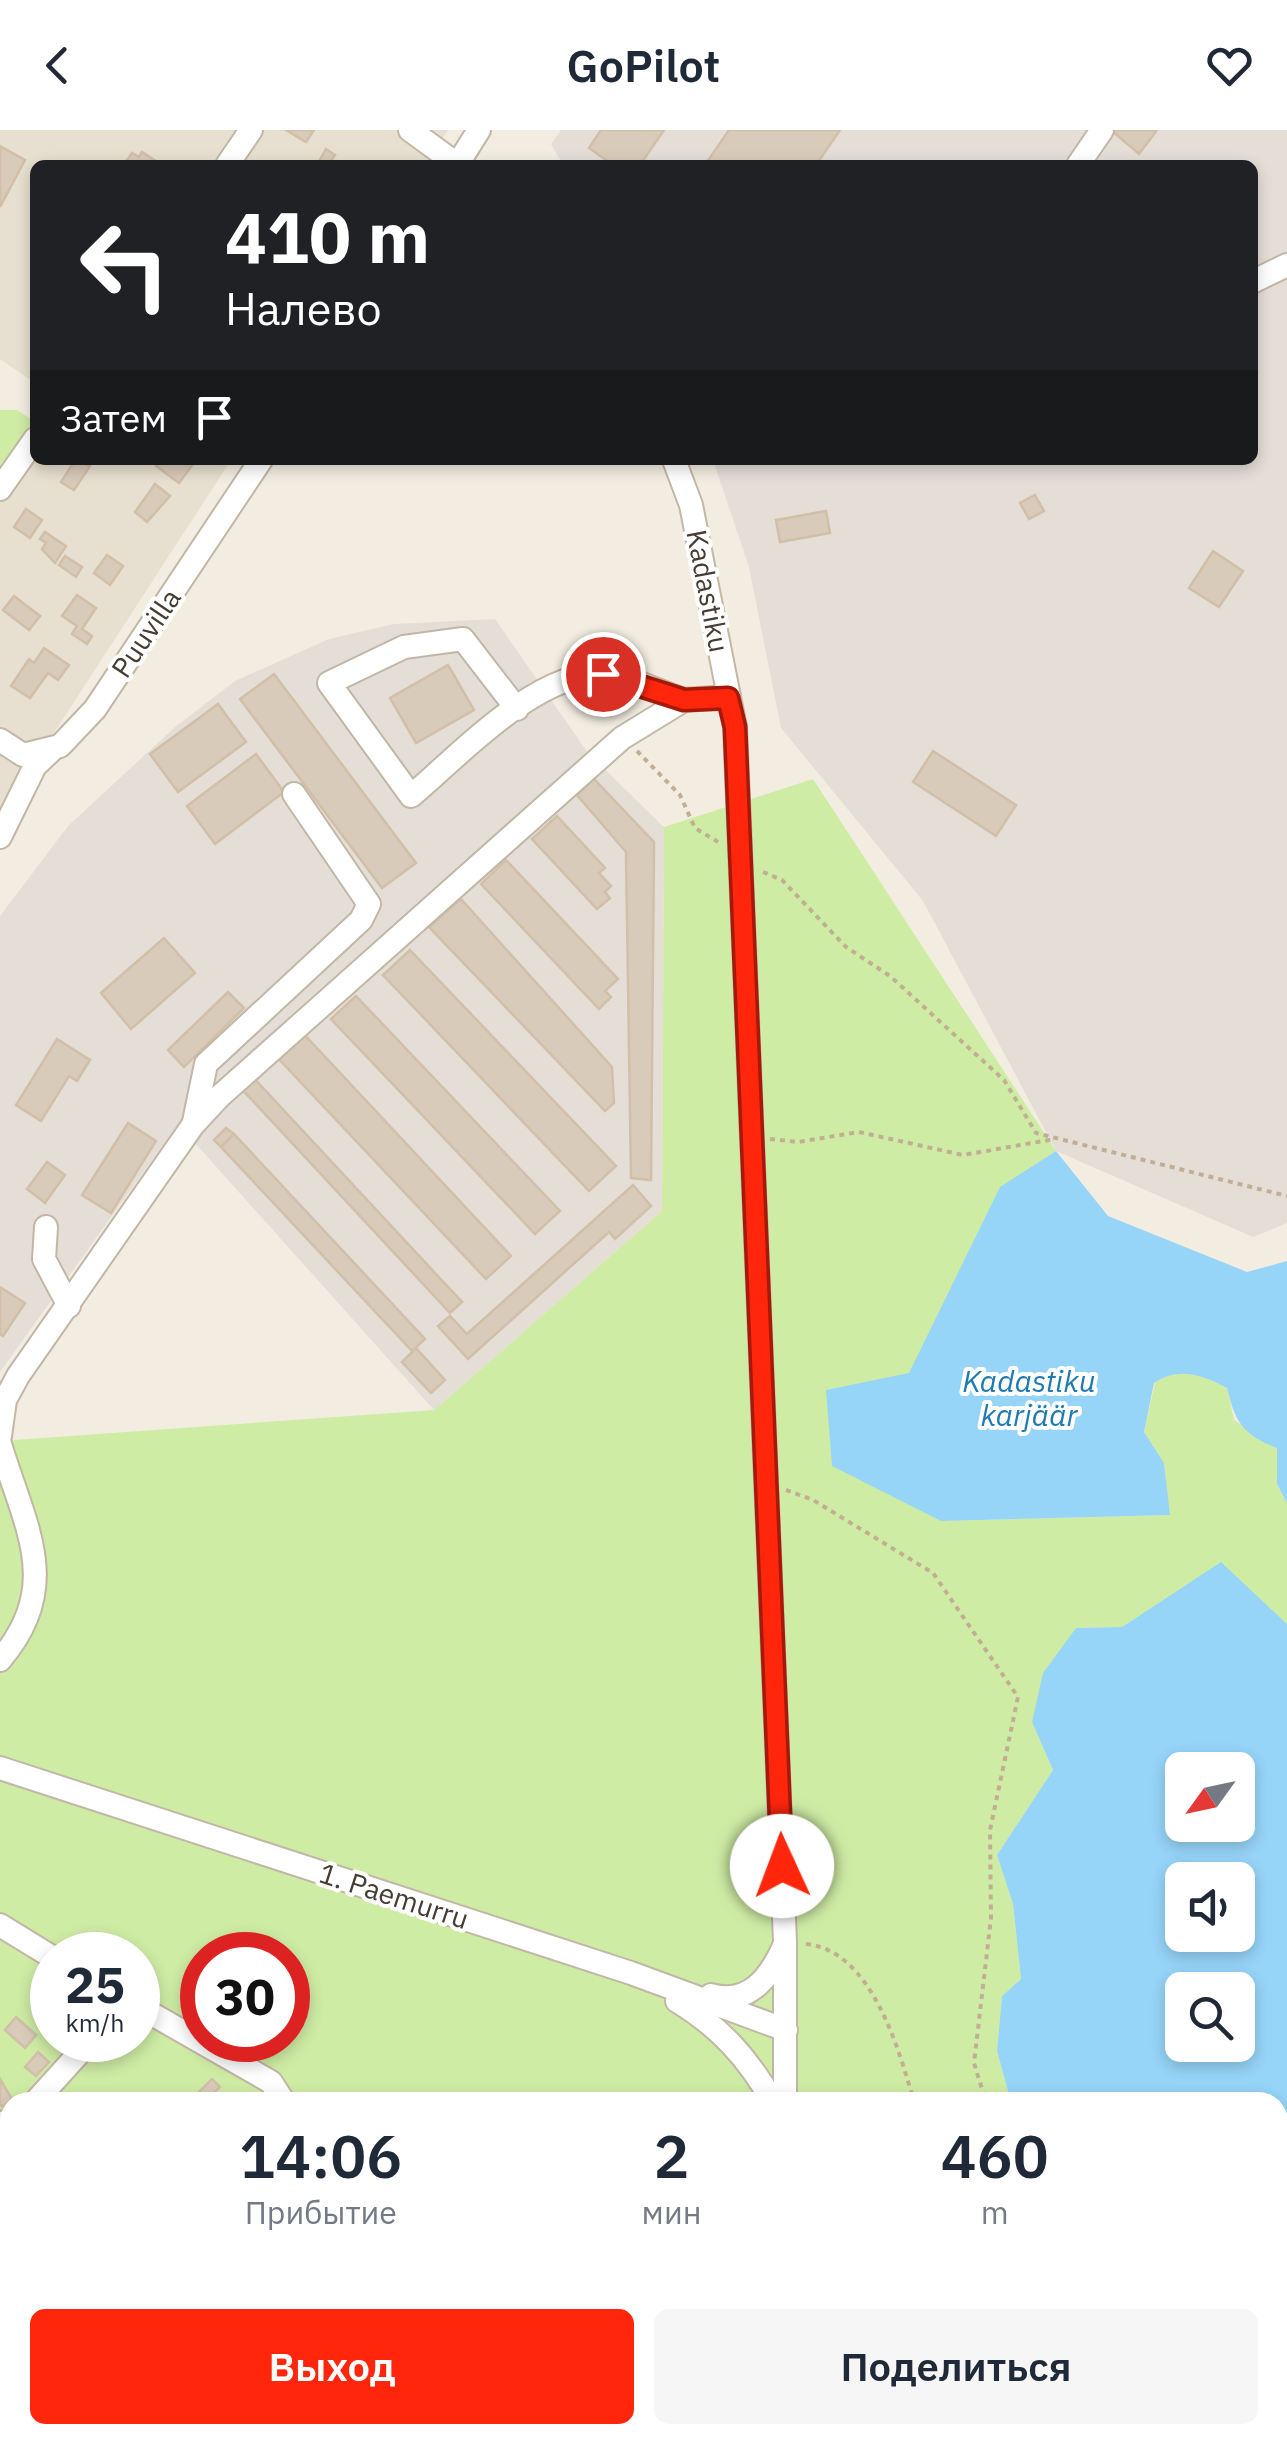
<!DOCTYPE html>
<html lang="ru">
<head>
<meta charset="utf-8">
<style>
	body { margin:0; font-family:"IBM Plex Sans",sans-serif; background:#f6f6f7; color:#1f2937; height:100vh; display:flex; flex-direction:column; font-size:38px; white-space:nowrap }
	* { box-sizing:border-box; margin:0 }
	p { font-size:32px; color:#747a83 }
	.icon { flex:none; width:55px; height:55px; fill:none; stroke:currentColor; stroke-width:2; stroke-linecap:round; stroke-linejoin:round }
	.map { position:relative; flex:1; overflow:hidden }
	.sheet { position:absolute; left:0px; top:1962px; width:1288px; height:352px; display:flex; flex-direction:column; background:#fff; border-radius:30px 30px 0 0; box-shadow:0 5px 15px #0003 }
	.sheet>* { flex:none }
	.banner { position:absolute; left:30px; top:30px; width:1228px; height:305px; border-radius:15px; box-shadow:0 5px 15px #0003; background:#202124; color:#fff; overflow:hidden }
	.needle { width:65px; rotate:237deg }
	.controls { position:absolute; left:1165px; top:1622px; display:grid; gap:20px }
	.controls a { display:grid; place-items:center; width:90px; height:90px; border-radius:15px; background:#fff; box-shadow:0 5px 15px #0003; font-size:50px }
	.speed { position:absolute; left:30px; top:1802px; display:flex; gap:20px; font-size:50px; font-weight:700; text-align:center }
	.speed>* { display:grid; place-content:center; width:130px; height:130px; border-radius:50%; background:#fff; box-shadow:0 5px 15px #0003; line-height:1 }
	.speed small { font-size:25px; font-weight:400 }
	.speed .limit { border:15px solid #d22; background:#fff; color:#111 }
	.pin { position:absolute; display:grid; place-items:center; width:85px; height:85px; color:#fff; margin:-42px; border:5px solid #fff; border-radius:50%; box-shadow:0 2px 10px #0007 }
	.me { position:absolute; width:110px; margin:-55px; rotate:358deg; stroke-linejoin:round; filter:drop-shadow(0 0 8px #0008) }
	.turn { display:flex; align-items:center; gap:35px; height:210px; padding:0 30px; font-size:45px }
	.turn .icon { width:130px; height:130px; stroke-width:2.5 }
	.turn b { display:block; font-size:70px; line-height:85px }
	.then { display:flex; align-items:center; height:95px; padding:0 30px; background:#0003; gap:20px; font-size:38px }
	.eta { display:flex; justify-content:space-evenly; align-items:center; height:170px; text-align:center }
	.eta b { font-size:60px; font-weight:600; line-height:70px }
	.action { display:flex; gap:20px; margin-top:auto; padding:20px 30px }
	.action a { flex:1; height:115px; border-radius:15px; background:#ff260c; color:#fff; font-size:40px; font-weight:600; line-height:115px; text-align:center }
	.action a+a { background:#f6f6f7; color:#1f2937 }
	header { display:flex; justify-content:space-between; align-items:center; height:130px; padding:0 30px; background:#fff; font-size:45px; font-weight:600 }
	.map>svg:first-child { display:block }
</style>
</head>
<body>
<header><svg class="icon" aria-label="back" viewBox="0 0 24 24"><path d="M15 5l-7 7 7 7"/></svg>GoPilot<svg class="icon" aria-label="heart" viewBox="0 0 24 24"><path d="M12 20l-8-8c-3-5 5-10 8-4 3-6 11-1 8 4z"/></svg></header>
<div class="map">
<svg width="1287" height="2314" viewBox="0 0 1287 2314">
	<rect width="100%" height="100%" fill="#f3ede1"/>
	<g fill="#e7dfcf">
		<path d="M0 0H448L425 35H35V253L0 229Z"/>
		<path d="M35 305V330H231L0 686V354Z"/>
	</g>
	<g fill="#e4ded7" fill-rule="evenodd">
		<path d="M561 0H1287V1093L1253 1107 1056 1021 923 771 781 598 749 437 713 330H1252V35H563L551 14Z"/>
		<path d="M495 489 588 623 664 697 662 1081 434 1280 178 994 0 1242V786L68 696 175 597 235 551 329 509 394 494ZM525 678 526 679 200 970 310 868Z"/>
	</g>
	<g fill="#cfeca5" fill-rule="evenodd">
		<path d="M0 280H17L35 292 0 346Z"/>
		<path d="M813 649 1056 1021 1000 1058 909 1244 826 1260 941 1391 1169 1385 1164 1333 1144 1302 1155 1252C1179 1236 1203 1245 1227 1258L1234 1290 1277 1318V1354L1287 1373V1494L1221 1433 1122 1497 1076 1498 1032 1592 1053 1640 997 1725 1013 1774 1021 1849 1002 1866 997 1921 1011 1972H10V2305H1249L1253 2314H0V2122L7 2072 0 2057V1311L434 1280 662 1081 664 697ZM52 1825H138V1910H52ZM202 1825H288V1910H202Z"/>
	</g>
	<g fill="#96d4f8" fill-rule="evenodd">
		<path d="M1056 1021 1108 1086 1247 1142 1287 1131V1373L1277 1354V1318C1243 1305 1235 1292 1227 1258 1203 1245 1178 1236 1154 1253L1144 1302 1164 1333 1170 1385 941 1391 832 1336 826 1260 909 1243 1000 1057Z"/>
		<path d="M1221 1432 1287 1494V2314H1253L1249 2305H1278V1972H1011L997 1921 1002 1866 1021 1849 1013 1774 997 1725 1053 1640 1032 1592 1043 1543 1076 1498 1122 1497ZM1182 1640H1238V1695H1182ZM1182 1750H1238V1805H1182ZM1182 1860H1238V1915H1182Z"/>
	</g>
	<g fill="#d9cbb9" stroke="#d1bfa8" stroke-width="2.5">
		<path d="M286 0H314L306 12Z"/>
		<path d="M601 0H664L640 35H613L589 18Z"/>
		<path d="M729 0H840L816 35H705Z"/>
		<path d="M1111 0H1157L1139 24Z"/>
		<path d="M0 16 25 30 0 77Z"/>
		<path d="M326 19 335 25 328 35H317Z"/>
		<path d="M142 22 156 31 153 35 125 33 132 23 139 27Z"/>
		<path d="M75 330 90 336 74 360 61 352Z"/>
		<path d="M160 330H196L179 353 156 336Z"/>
		<path d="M155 354 170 366 147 392 135 382Z"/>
		<path d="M1035 365 1044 381 1029 389 1020 373Z"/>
		<path d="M26 379 42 390 30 408 14 397Z"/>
		<path d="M826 381 830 403 780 412 776 390Z"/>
		<path d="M45 402 66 416 55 433 42 419 46 413 40 409Z"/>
		<path d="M1213 421 1243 441 1219 477 1189 458Z"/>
		<path d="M107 425 123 436 110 455 94 443Z"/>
		<path d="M65 426 82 437 76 447 59 435Z"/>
		<path d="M77 465 96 478 82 499 92 506 87 514 72 504 77 496 62 486Z"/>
		<path d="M14 466 40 486 29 500 3 480Z"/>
		<path d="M44 518 69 535 58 550 48 543 30 568 11 556 29 529 34 533Z"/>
		<path d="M448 535 474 580 416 613 390 568Z"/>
		<path d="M274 544 416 733 382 758 240 569Z"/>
		<path d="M218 574 246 612 178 662 150 624Z"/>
		<path d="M933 621 1016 675 996 706 913 652Z"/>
		<path d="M256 624 284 662 215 714 187 676Z"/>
		<path d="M594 649 654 712 651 1050 631 1048 626 722 577 665Z"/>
		<path d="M557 686 605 738 599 743 611 756 605 762 610 768 597 779 532 709Z"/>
		<path d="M506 730 618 849 605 861 611 867 599 879 481 754Z"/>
		<path d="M461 769 612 937 614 973 605 981 429 797Z"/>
		<path d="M164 808 195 843 131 899 101 863Z"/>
		<path d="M410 820 616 1036 589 1061 383 845Z"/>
		<path d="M228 862 244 878 184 937 168 920Z"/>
		<path d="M356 866 560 1081 535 1104 331 889Z"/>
		<path d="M302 902 511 1126 486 1149 276 926Z"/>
		<path d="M57 909 90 930 77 951 69 946 41 991 16 975Z"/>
		<path d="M251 945 462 1172 450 1183 239 956Z"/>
		<path d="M128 993 156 1011 111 1083 82 1065Z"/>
		<path d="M226 998 234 1004 221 1017 214 1010Z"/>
		<path d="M234 1004 425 1209 412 1221 221 1017Z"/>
		<path d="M47 1032 65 1045 45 1073 27 1059Z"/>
		<path d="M633 1055 651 1076 615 1109 609 1102 468 1229 438 1196 450 1186 467 1204Z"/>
		<path d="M0 1157 25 1173 3 1206 0 1204Z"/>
		<path d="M416 1218 445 1250 431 1263 402 1232Z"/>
		<path d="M16 1887 36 1905 25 1918 5 1900Z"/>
		<path d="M38 1922 49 1932 36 1946 25 1937Z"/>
		<path d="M0 1949 12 1969 3 1977 0 1974Z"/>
		<path d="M212 1949 220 1957 206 1971 198 1963Z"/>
	</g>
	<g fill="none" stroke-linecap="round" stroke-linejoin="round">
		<g stroke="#c2b7a6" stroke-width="26">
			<g id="minor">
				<path d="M410 0 458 35"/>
				<path d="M227 35 251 0"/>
				<path d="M457 35 479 0"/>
				<path d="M1078 35 1102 0"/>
				<path d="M1252 152 1287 135"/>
				<path d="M674 330 691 375 735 597 785 1812V1972"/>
				<path d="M0 359 35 309"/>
				<path d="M517 579 463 509 404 517 329 553 411 666C460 625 536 542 602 544 627 545 659 562 684 570"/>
				<path d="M0 610 23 625 60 616 95 579 261 330"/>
				<path d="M0 707 35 636 54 618"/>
				<path d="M194 992 206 934 361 790 369 774 294 664"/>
				<path d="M46 1097 44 1129 69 1176"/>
				<path d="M0 1306 5 1270 18 1246 193 995 220 966 622 608 684 570 729 567"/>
				<path d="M0 1314C25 1397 64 1456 0 1530"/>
				<path d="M0 1638 631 1843 786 1900"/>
				<path d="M0 1795 52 1827"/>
				<path d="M711 1865C749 1876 770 1847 784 1816"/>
				<path d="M677 1871C720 1897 748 1928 773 1972"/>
				<path d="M138 1876 271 1952 284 1972"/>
				<path d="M35 1972 91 1910"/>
				<path d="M0 1994 10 1990"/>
				<path d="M0 2271 10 2267"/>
				<path d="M802 2305V2314"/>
				<path d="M17 2314 18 2305"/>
			</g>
		</g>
		<g stroke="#c2af93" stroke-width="4" stroke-dasharray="5 5" stroke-linecap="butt">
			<path d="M637 621 680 665 695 698 718 712"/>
			<path d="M763 742 782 750 846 817 890 846 1004 950 1036 1003 1287 1066"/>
			<path d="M770 1009 798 1012 859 1002 963 1025 1055 1009"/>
			<path d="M786 1360 813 1370 933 1443 1018 1567 990 1700 991 1788 974 1933 986 1972"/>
			<path d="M806 1814C871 1820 899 1919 914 1972"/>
			<path d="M916 2305 929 2314"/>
			<path d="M1205 2305 1209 2314"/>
			<path d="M907 2314 908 2305"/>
		</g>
		<use href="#minor" stroke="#fff" stroke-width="22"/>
	</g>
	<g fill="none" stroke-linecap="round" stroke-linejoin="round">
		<g stroke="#a61908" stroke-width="25">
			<path id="route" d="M603 544 684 570 728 568 735 597 782 1736"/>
		</g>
		<use href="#route" stroke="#ff260c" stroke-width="18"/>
	</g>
	<g text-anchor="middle" stroke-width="8" stroke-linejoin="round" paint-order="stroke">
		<g font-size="28" fill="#453c32" stroke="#fff">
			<text transform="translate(708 461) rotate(79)" y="10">Kadastiku</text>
			<text transform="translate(146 503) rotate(-56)" y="10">Puuvilla</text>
			<text transform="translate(394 1766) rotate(18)" y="10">1. Paemurru</text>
		</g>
		<g font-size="30" font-style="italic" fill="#207ab2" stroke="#fff">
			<text x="1029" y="1262">Kadastiku<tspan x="1029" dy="34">karjäär</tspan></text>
		</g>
	</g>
</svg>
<div class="controls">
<a><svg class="needle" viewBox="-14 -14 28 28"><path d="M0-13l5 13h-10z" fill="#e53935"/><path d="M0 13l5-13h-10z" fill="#747a83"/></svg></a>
<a><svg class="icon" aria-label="sound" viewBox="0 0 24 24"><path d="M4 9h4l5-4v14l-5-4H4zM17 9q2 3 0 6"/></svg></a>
<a><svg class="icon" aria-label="search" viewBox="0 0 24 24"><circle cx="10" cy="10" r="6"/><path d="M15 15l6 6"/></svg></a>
</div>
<div class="speed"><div>25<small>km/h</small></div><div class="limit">30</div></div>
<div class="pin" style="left:603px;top:544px;background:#d93025"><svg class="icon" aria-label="arrive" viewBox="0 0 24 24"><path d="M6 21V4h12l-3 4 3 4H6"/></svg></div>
<svg class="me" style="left:782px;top:1736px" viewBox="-20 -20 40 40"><circle r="19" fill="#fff"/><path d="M0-13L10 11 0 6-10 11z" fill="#ff260c"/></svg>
<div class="banner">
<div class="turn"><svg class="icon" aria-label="left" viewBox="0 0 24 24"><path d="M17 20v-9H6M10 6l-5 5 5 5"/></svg><div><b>410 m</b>Налево</div></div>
<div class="then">Затем<svg class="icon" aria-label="arrive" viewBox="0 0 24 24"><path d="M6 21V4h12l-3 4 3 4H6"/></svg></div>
</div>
<section class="sheet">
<div class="eta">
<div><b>14:06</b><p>Прибытие</p></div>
<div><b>2</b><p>мин</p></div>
<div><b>460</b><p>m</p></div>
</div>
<div class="action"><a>Выход</a><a>Поделиться</a></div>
</section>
</div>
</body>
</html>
